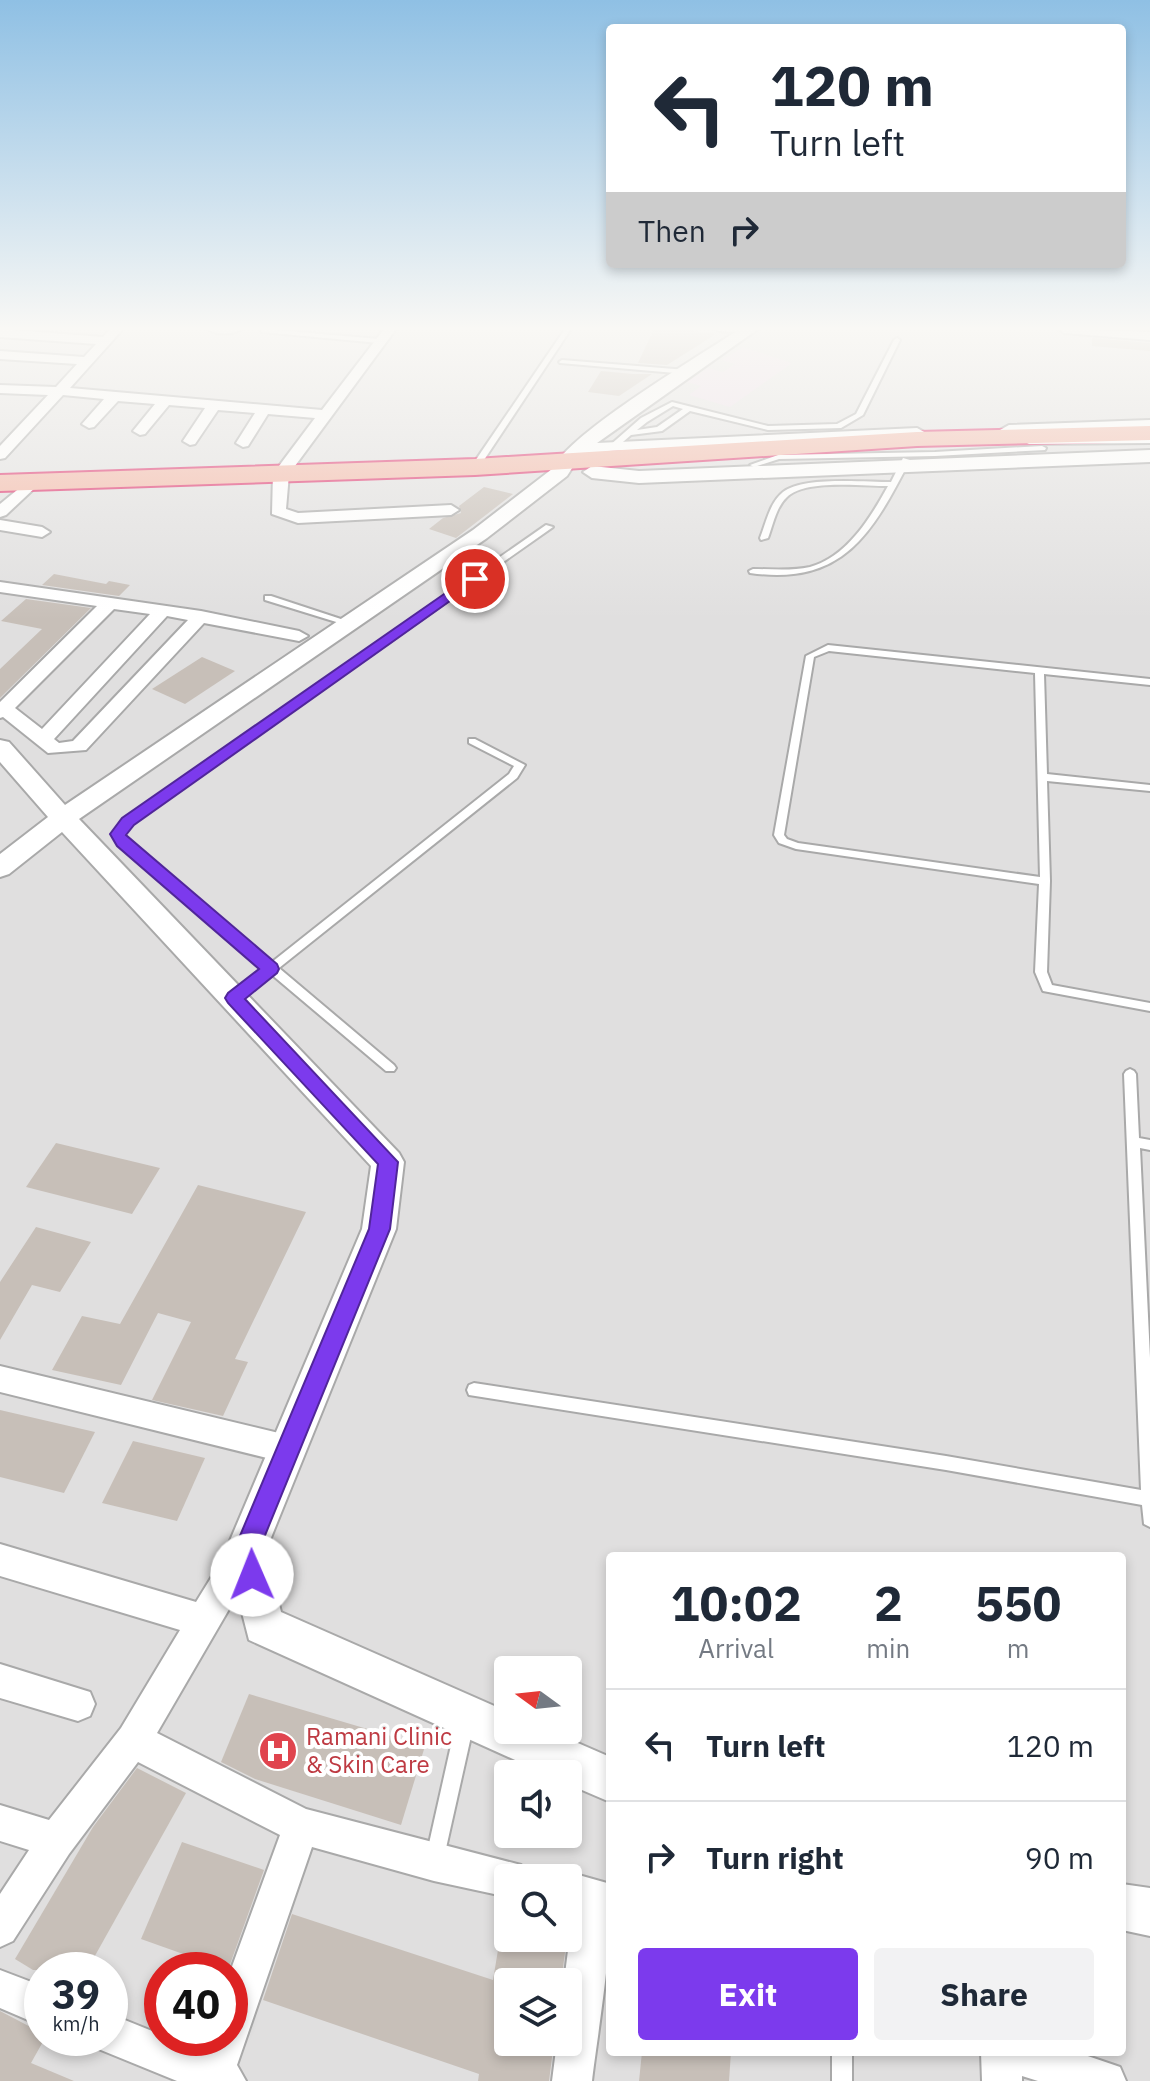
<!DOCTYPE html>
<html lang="en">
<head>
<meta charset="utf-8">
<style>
	body { margin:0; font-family:"IBM Plex Sans",sans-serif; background:#f2f2f3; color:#1f2937; height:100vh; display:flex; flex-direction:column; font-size:30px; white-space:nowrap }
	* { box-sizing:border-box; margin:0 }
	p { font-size:26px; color:#747a83 }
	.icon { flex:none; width:44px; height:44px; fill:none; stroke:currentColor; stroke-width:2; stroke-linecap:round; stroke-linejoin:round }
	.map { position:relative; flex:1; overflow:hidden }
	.panel { position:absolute; left:606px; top:1552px; width:520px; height:504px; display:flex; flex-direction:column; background:#fff; border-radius:8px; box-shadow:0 4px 12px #0003 }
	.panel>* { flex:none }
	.hud { position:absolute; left:606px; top:24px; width:520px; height:244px; border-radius:8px; box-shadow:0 4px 12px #0003; background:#fff; color:#1f2937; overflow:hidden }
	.needle { width:52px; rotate:285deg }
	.buttons { position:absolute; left:494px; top:1656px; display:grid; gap:16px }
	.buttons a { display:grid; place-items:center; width:88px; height:88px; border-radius:8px; background:#fff; box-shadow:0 4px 12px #0003; font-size:40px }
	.speed { position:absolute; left:24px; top:1952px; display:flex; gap:16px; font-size:40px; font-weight:700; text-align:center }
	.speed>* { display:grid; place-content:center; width:104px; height:104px; border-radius:50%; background:#fff; box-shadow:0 4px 12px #0003; line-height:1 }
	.speed small { font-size:20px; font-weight:400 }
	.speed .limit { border:12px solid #d22; background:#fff; color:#111 }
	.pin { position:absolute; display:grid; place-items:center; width:68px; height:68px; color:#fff; margin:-34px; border:4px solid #fff; border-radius:50%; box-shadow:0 2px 8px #0007 }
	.me { position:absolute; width:88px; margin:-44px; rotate:359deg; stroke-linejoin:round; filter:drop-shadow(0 0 6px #0008) }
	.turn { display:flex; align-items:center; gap:28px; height:168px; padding:0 32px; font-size:36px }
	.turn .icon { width:104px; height:104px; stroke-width:2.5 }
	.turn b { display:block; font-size:56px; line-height:68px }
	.then { display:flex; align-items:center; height:76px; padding:0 32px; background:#0003; gap:16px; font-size:30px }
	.eta { display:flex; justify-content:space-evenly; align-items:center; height:136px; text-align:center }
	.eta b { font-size:48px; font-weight:700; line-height:56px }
	.button { display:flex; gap:16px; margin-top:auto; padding:16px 32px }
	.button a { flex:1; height:92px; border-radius:8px; background:#7c3aed; color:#fff; font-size:32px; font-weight:700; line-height:92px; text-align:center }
	.button a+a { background:#f2f2f3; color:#1f2937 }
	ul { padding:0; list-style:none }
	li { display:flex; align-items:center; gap:24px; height:112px; padding:0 32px; border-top:2px solid #e0e1e3 }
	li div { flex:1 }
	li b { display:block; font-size:30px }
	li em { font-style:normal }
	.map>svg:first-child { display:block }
</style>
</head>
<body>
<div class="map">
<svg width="1150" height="2081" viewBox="0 0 1150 2081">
	<rect width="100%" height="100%" fill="#f2efe9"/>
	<path fill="#e0dfdf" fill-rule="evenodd" d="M0 329H1150V2081H0ZM610 1556H1122V2052H610ZM508 1670H568V1730H508ZM508 1774H568V1834H508ZM508 1878H568V1938H508ZM42 1970H110V2038H42ZM162 1970H230V2038H162ZM508 1982H568V2042H508Z"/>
	<path fill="#ebdbe8" d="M743 347 792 363 730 407 689 395 701 386 687 382 708 368 723 372 735 364 722 360Z"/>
	<g fill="#c7bfb8">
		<path d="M654 329H679L716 334 667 365 638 363Z"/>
		<path d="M1092 338 1150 343V351L1092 346Z"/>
		<path d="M601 371 633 374H652L619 396 588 392Z"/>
		<path d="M484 487 513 494 456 538 429 529 443 518 461 513 459 506Z"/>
		<path d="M54 574 106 584 109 581 130 585 119 596 42 585Z"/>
		<path d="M26 599 91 608 0 698V669L42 629 1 621Z"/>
		<path d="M202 657 235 671 185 704 152 689Z"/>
		<path d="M56 1143 160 1168 132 1214 26 1187Z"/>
		<path d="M198 1185 306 1212 235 1359 248 1362 223 1416 152 1400 191 1322 158 1313 121 1385 52 1370 82 1316 120 1324Z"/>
		<path d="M36 1227 91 1242 60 1292 32 1285 0 1340V1282Z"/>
		<path d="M0 1410 95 1432 64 1493 0 1477Z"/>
		<path d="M133 1441 205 1458 177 1521 102 1503Z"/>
		<path d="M249 1694 425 1746 401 1825 255 1779 221 1762Z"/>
		<path d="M137 1768 186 1793 87 1970H33L15 1959 93 1827Z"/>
		<path d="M182 1842 264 1870 228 1970 141 1939Z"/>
		<path d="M292 1914 493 1980 500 1938H567L561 1982H508V2042H554L549 2081H478L479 2074 263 2000Z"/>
		<path d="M0 2011 42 2033 45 2038 31 2063 74 2081H0Z"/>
		<path d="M642 2052H731L729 2081H639Z"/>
	</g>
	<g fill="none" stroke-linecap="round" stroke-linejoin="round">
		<g stroke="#a9a9a9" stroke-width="4">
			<g id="service">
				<path d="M264 329 379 339 382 341 379 343 262 332 261 331Z"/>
				<path d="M565 329H571L478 469H472L471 467Z"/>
				<path d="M716 329H743L750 331 747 333 719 331Z"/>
				<path d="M897 338 900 340 863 415 841 428 768 430 690 411 662 431 631 435 616 448 609 446 641 418 672 402 768 426 837 424 856 414 894 340ZM673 406 683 409 657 427 637 430 647 422Z"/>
				<path d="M562 360 687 370 690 372 687 374 560 363 559 362Z"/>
				<path d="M1150 439V443L1029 444 1025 442 1029 440Z"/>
				<path d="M1042 446 1046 448 1045 450 935 456 779 459 754 467 750 465 778 455 935 452Z"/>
				<path d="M903 458 910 460C872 534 843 586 750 573L749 571 753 569C772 569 792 571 810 567 847 557 871 517 888 486 864 486 805 479 787 497 776 507 773 525 768 538L761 540 760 538C766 523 770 502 783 492 803 476 865 482 891 482Z"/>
				<path d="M546 525 553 527 132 823 123 834 127 841 272 962 509 774 514 766 469 743V739H475L525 765 517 778 279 968 394 1065 396 1068 394 1071H386L271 974 238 1001H230L228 998 230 995 264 968 119 845 113 834 124 819Z"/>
				<path d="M265 596H271L353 623 346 625 265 600Z"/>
				<path d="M828 645 1150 679V685L1044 674 1047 774 1150 785V791L1047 781 1050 881 1047 972 1052 985 1150 1003V1011L1043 991 1035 972 1039 884 796 849 779 843 774 835 806 656ZM829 651 1035 673 1040 877 798 843 787 839 784 835 814 657Z"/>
				<path d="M1130 1069 1134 1071 1136 1074 1139 1138 1150 1140V1150L1140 1148 1150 1358V1527L1144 1524 1142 1505 946 1470 469 1395 467 1390 469 1385 474 1383 946 1456 1141 1490 1124 1074 1126 1071Z"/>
				<path d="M465 1714 471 1717 474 1723 444 1857 442 1864 435 1866 428 1864 426 1857 456 1723 459 1717Z"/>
				<rect x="832" y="2052" width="20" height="29"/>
			</g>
		</g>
		<g stroke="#a9a9a9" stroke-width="4">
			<g id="minor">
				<path d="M0 329 103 337 110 329H123L70 388 322 410 384 329H396L289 474 286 509 298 513 451 505 459 510 451 515 298 523 272 514 273 474 315 418 268 414 248 446 243 447 236 443 255 413 218 410 195 444 190 445 183 441 205 408 169 405 145 434 140 435 133 431 155 404 118 401 94 427 89 428 82 424 104 399 63 395 5 458 0 459V446L48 395 0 393V385L56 387 77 364 0 359V351L84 357 96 344 0 337Z"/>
				<path d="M208 329H241C234 335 214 335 208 329Z"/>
				<path d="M1058 329 1150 332V340L1064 333Z"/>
				<path d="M33 477 38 479V485L6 515 0 517V504Z"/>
				<path d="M0 520 42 527 50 532 42 537 0 530Z"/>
				<path d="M0 582 201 611 299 631 308 636 299 641 204 623 86 750 48 753 3 717 0 718V702L97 606 0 592ZM114 609 150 614 42 729 15 708ZM167 616 188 620 73 741 59 743 54 739Z"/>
				<path d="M0 1366 287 1435 298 1439 302 1449 298 1459 287 1463 0 1392Z"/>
				<path d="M246 1534 257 1539 262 1550 257 1561 157 1733 306 1809 521 1865 527 1878H508V1897L434 1881 312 1847 237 2065 246 2081H177L96 2048 92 2038H110V2014L162 2035V2038L202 2051 206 2038H230V1972L280 1835 138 1762 69 1854 13 1941 0 1947V1894L29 1850 0 1841V1805L49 1820 121 1728 180 1630 0 1576V1544L196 1602 235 1539Z"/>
				<path d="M0 1664 90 1692 95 1704 90 1716 78 1721 0 1698Z"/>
				<path d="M568 1872 607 1883C619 1910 596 2044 592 2081H552L557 2042H568V1982H564L573 1911 568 1910V1878H555Z"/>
				<path d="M0 1970 42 1986V2026L0 2008Z"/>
				<path d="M981 2052H1076L1120 2067 1126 2081H1038L1022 2076V2081H982Z"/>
			</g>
		</g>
		<g stroke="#a9a9a9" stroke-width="4">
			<g id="tertiary">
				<path d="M740 329H758L597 443 917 428 926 433 917 438 609 451 587 465 578 459 567 476 487 538 79 819 399 1153 404 1162 396 1229 266 1550 281 1612 508 1712V1730H548L610 1757V1802L568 1784V1774H546L249 1640 226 1550 362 1229 371 1166 62 832 9 874 0 877V854L48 817 0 762V740L9 742 65 805 473 530 552 469C571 432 699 356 740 329Z"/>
				<path d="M1150 420V430L1009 435 1000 430 1009 425Z"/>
				<path d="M1150 450V462L639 483 592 478 583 472 592 466 639 471Z"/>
				<path d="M1122 1884 1150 1888V1936L1122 1930Z"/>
			</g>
		</g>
		<g stroke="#dc2a67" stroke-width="4">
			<path id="trunk" d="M1150 426V440L917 446 475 475 0 491V475L475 459 917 432Z"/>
		</g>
		<use href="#service" fill="#fff" fill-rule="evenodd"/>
		<use href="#minor" fill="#fff" fill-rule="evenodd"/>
		<use href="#tertiary" fill="#fff" fill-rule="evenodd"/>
		<use href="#trunk" fill="#f2b4a3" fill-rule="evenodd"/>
	</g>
	<linearGradient id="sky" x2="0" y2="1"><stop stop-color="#8fc0e4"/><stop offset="0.53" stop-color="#f9f8f5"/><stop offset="1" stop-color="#f9f8f5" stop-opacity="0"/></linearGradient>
	<rect width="1150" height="620" fill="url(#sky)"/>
	<path fill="#7c3aed" stroke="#51269a" stroke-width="2" d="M470 576 481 579 134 825 126 835 277 964 279 969 277 973 245 999 398 1162 390 1229 259 1550 264 1575 261 1584 252 1587 244 1584 234 1550 369 1229 378 1164 228 1003 225 998 228 993 259 969 117 846 110 834 122 818Z"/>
	<defs>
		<g id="hospital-disc" transform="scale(2)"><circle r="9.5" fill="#e0444e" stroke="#fff"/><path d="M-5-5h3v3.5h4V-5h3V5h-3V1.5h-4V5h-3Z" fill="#fff"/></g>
	</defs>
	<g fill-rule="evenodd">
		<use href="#hospital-disc" x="278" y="1751"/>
	</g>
	<g text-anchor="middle" stroke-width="8" stroke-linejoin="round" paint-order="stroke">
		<g font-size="24" fill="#be3a42" stroke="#fff" text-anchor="start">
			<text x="306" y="1745">Ramani Clinic<tspan x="306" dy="28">&amp; Skin Care</tspan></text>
		</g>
	</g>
</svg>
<div class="buttons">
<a><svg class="needle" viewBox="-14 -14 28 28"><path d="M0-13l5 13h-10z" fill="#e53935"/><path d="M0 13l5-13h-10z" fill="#747a83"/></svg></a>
<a><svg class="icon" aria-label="sound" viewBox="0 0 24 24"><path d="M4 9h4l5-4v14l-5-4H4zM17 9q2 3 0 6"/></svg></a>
<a><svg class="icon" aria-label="search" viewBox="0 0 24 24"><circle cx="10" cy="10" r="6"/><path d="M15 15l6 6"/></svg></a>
<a><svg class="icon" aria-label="layers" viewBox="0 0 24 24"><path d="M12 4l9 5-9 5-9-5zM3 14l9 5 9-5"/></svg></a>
</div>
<div class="speed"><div>39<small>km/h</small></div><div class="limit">40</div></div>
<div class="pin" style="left:475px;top:579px;background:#d93025"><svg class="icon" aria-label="arrive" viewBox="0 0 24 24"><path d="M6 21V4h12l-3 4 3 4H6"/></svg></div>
<svg class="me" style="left:252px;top:1575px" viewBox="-20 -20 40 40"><circle r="19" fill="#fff"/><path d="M0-13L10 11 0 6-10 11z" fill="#7c3aed"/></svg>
<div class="hud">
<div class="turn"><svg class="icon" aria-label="left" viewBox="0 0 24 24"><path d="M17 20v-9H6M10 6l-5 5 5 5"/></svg><div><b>120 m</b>Turn left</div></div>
<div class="then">Then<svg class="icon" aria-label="right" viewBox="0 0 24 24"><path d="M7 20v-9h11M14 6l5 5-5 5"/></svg></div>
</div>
<section class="panel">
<div class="eta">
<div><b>10:02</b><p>Arrival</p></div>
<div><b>2</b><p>min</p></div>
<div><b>550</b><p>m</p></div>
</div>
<ul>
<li><svg class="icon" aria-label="left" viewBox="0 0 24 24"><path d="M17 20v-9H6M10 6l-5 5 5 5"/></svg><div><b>Turn left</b></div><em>120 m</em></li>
<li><svg class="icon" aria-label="right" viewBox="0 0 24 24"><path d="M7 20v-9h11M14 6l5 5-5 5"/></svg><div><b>Turn right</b></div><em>90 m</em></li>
</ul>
<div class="button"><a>Exit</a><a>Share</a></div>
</section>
</div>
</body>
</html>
